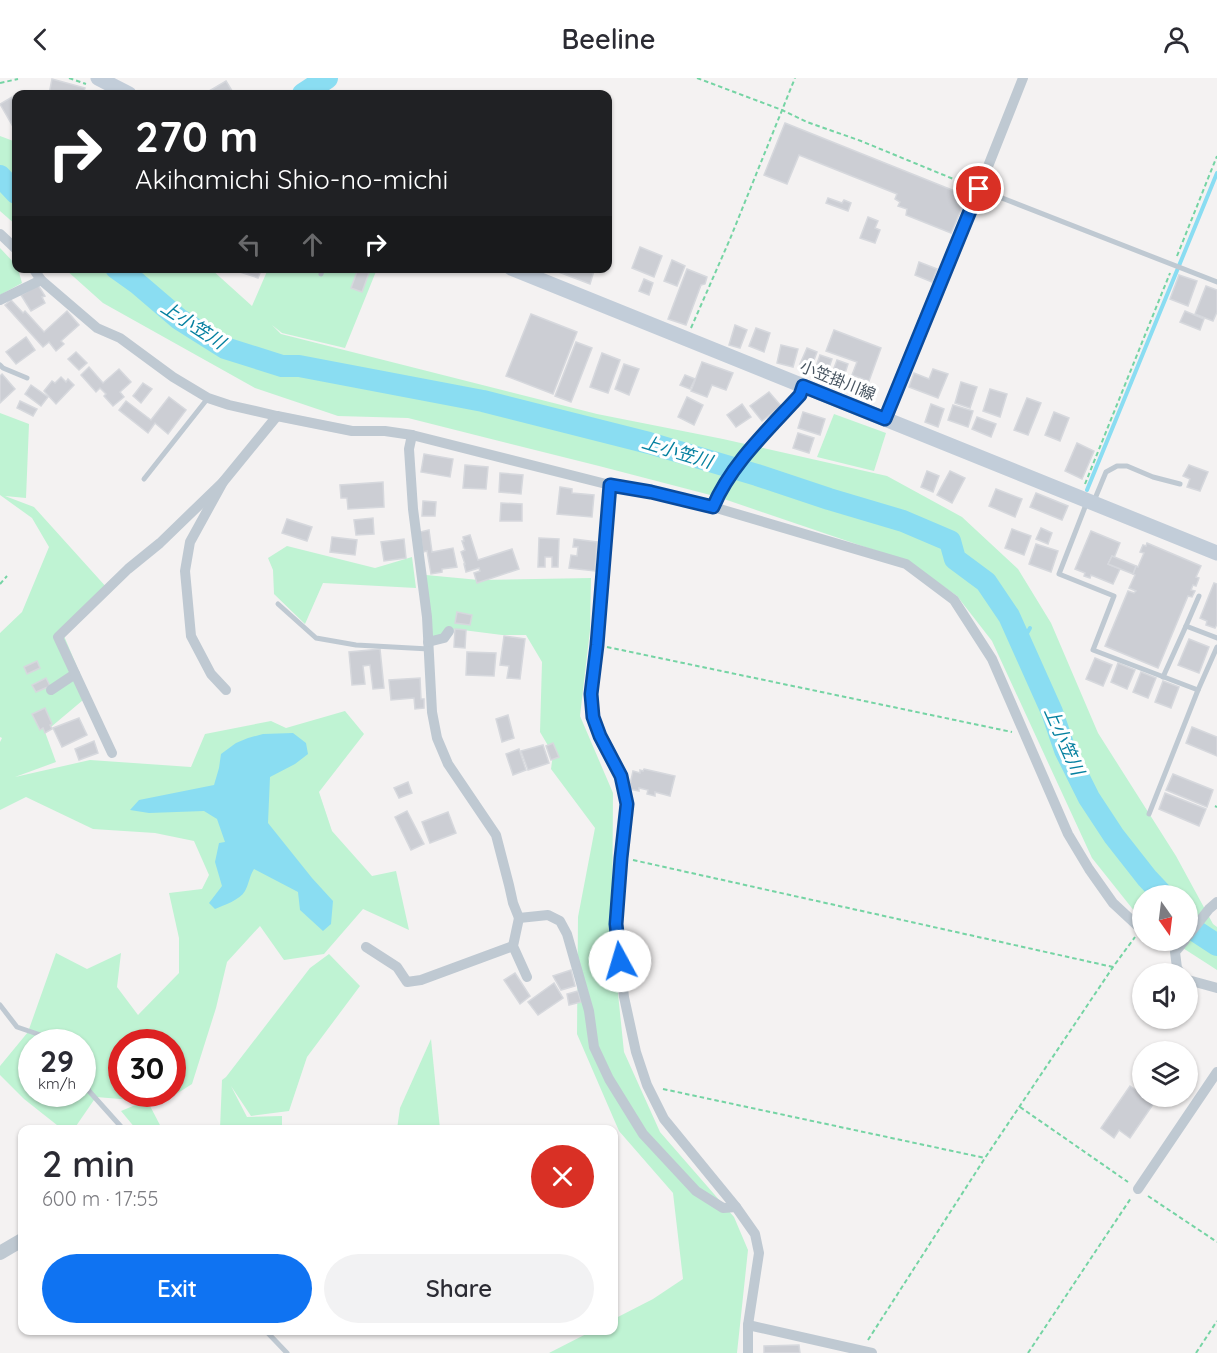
<!DOCTYPE html>
<html lang="en">
<head>
<meta charset="utf-8">
<style>
	body { margin:0; font-family:Quicksand,"Noto Sans JP",sans-serif; background:#f2f2f3; color:#2b2b33; height:100vh; display:flex; flex-direction:column; font-size:22px; white-space:nowrap }
	* { box-sizing:border-box; margin:0 }
	p { font-size:20px; color:#7c7c81 }
	.icon { flex:none; width:33px; height:33px; fill:none; stroke:currentColor; stroke-width:2; stroke-linecap:round; stroke-linejoin:round }
	.map { position:relative; flex:1; overflow:hidden }
	.panel { position:absolute; left:18px; top:1047px; width:600px; height:210px; display:flex; flex-direction:column; background:#fff; border-radius:12px; box-shadow:0 2px 4px #0004 }
	.panel>* { flex:none }
	.hud { position:absolute; left:12px; top:12px; width:600px; height:183px; border-radius:12px; box-shadow:0 2px 4px #0004; background:#202124; color:#fff; overflow:hidden }
	.needle { width:39px; rotate:166deg }
	.buttons { position:absolute; left:1132px; top:807px; display:grid; gap:12px }
	.buttons a { display:grid; place-items:center; width:66px; height:66px; border-radius:50%; background:#fff; box-shadow:0 2px 4px #0004; font-size:30px }
	.speed { position:absolute; left:18px; top:951px; display:flex; gap:12px; font-size:30px; font-weight:700; text-align:center }
	.speed>* { display:grid; place-content:center; width:78px; height:78px; border-radius:50%; background:#fff; box-shadow:0 2px 4px #0004; line-height:1 }
	.speed small { font-size:15px; font-weight:400 }
	.speed .limit { border:9px solid #d22; background:#fff; color:#111 }
	.pin { position:absolute; display:grid; place-items:center; width:51px; height:51px; color:#fff; margin:-26px; border:3px solid #fff; border-radius:50%; box-shadow:0 2px 6px #0007 }
	.me { position:absolute; width:66px; margin:-33px; rotate:354deg; stroke-linejoin:round; filter:drop-shadow(0 0 4px #0008) }
	.turn { display:flex; align-items:center; gap:21px; height:126px; padding:0 24px; font-size:27px }
	.turn .icon { width:78px; height:78px; stroke-width:2.5 }
	.turn b { display:block; font-size:42px; line-height:51px }
	.lanes { display:flex; align-items:center; height:57px; padding:0 24px; background:#0003; justify-content:center; gap:30px; direction:ltr }
	.lanes .off { opacity:.35 }
	.round { display:grid; place-items:center; flex:none; width:63px; height:63px; border-radius:32px; background:#f2f2f3 }
	.summary { display:flex; align-items:center; justify-content:space-between; height:102px; padding:0 24px }
	h1 { font-size:36px; font-weight:600; line-height:45px }
	.action { display:flex; gap:12px; margin-top:auto; padding:12px 24px }
	.action a { flex:1; height:69px; border-radius:36px; background:#0f73f2; color:#fff; font-size:24px; font-weight:600; line-height:69px; text-align:center }
	.action a+a { background:#f2f2f3; color:#2b2b33 }
	header { display:flex; justify-content:space-between; align-items:center; height:78px; padding:0 24px; background:#fff; font-size:27px; font-weight:600 }
	.map>svg:first-child { display:block }
</style>
</head>
<body>
<header><svg class="icon" aria-label="back" viewBox="0 0 24 24"><path d="M15 5l-7 7 7 7"/></svg>Beeline<svg class="icon" aria-label="person" viewBox="0 0 24 24"><circle cx="12" cy="8" r="4"/><path d="M4 21q1-7 8-7t8 7"/></svg></header>
<div class="map">
<svg width="1217" height="1275" viewBox="0 0 1217 1275">
	<rect width="100%" height="100%" fill="#f4f2f2"/>
	<g fill="#bff3d3" fill-rule="evenodd">
		<path d="M0 58 16 64V147L0 133Z"/>
		<path d="M0 170 16 187V190L18 191 22 205 0 217Z"/>
		<path d="M65 191H211L252 228 268 191H377L345 270 282 255 272 247 281 256 597 336 723 361 887 398 962 439 1018 491 1051 545 1098 655 1176 778 1213 846 1217 849V892L1172 863 1188 862V818H1143V844L1092 780 992 563 957 518 909 484 718 419 599 388 408 340 338 338 255 310 103 225Z"/>
		<path d="M0 335 29 346 26 420 5 418 34 429 108 511 64 558 89 617 45 654 56 684 15 699 90 682 191 689 205 656 271 643 286 650 345 633 364 656 319 714 332 753 372 798 396 793 409 852 363 831 324 876 284 882 260 848 227 884 216 930 192 1006 159 1027 148 1024 162 1051H136L121 1033 145 1023 96 1019 74 1051H62L24 1021 0 997V988L28 954 56 875 87 891 121 875 117 909 138 937 179 895V860L169 815 202 811 209 797 194 763 155 755 93 751 26 719 0 732V664L2 660 0 659V555L22 534 49 469 32 440 0 417ZM32 964H82V1016H32ZM122 964H172V1016H122Z"/>
		<path d="M834 336 886 355 874 393 817 379Z"/>
		<path d="M287 468 375 490 412 479 416 510 323 505 305 546 274 516 273 492 268 480Z"/>
		<path d="M426 497 479 502 591 500 590 552 580 638 613 715 612 857 624 974 660 1054 734 1139 748 1172 737 1275H549L592 1253 614 1252V1241L653 1221 683 1201 673 1115 619 1053 577 956 578 839 595 750 551 691 553 676 540 654 542 584 526 557H502L455 551 431 566Z"/>
		<path d="M329 876 360 908 307 979 289 1033 251 1038 231 1008 247 1039 282 1038V1051H220L222 1002 226 999 310 890Z"/>
		<path d="M431 961 440 1051H397L400 1030Z"/>
	</g>
	<path fill="#8addf2" d="M293 655 306 665 308 676 295 686 270 699 268 745 312 800 333 823 331 846 323 853 300 832 298 814 254 791C249 799 249 806 245 813 240 822 224 827 215 831L209 825 222 808 215 784 219 765 225 764 217 741 204 733 149 735 130 732 139 722 214 707 219 690 221 676 236 665 248 660 263 656Z"/>
	<g fill="none" stroke-linecap="round" stroke-linejoin="round">
		<g stroke="#8addf2" stroke-width="4">
			<path d="M1087 412 1217 95"/>
			<path d="M1021 566 1030 550"/>
		</g>
		<g stroke="#8addf2" stroke-width="22">
			<path d="M303 16 327 0"/>
			<path d="M0 98 16 115"/>
			<path d="M116 190 137 205 179 241 225 270 282 288H299L483 323 649 365 757 397 829 421 903 443 950 463 955 481 986 504 1009 538 1052 634 1065 672 1089 720 1114 758 1147 800 1164 818"/>
			<path d="M1188 848 1217 867"/>
		</g>
	</g>
	<g fill="#ccced4" stroke="#d6d8dd" stroke-width="1.5">
		<path d="M52 1 85 10 83 16H49Z"/>
		<path d="M226 3 234 16H204Z"/>
		<path d="M12 19 16 27V54L0 26Z"/>
		<path d="M785 45 967 118 951 155 906 137 907 131 898 128 900 124 895 121 897 116 799 77 787 106 764 97Z"/>
		<path d="M828 120 842 125 844 122 851 125 848 133 826 125Z"/>
		<path d="M868 139 878 143 875 150 880 152 875 165 860 160Z"/>
		<path d="M640 169 662 178 654 199 632 190Z"/>
		<path d="M672 182 685 188 677 208 664 203Z"/>
		<path d="M919 184 937 191 932 204 915 197Z"/>
		<path d="M242 190H262L258 200 240 194Z"/>
		<path d="M557 190H587L594 193 590 206 556 193Z"/>
		<path d="M358 191 369 195 362 214 351 210Z"/>
		<path d="M687 191 707 199 705 206 701 207 686 247 668 241Z"/>
		<path d="M1179 197 1197 203 1188 228 1170 221Z"/>
		<path d="M644 201 653 205 649 217 639 213Z"/>
		<path d="M38 207 45 218 42 219 45 225 31 233 21 217Z"/>
		<path d="M1206 208 1217 212V234L1213 243 1195 236Z"/>
		<path d="M11 222 23 235 25 233 44 254 67 233 79 247 61 263 64 266 56 273 49 264 43 269 5 227Z"/>
		<path d="M1185 233 1204 241 1200 252 1180 244Z"/>
		<path d="M531 236 577 254 553 316 506 298Z"/>
		<path d="M735 247 747 252 740 270 729 267Z"/>
		<path d="M756 250 770 255 764 274 749 268Z"/>
		<path d="M834 252 881 270 869 303 852 297 857 284 826 273Z"/>
		<path d="M26 259 35 272 16 286 6 274Z"/>
		<path d="M576 264 592 270 571 324 555 318Z"/>
		<path d="M781 267 798 271 793 289 777 285Z"/>
		<path d="M807 270 817 274 811 290 800 286Z"/>
		<path d="M76 274 87 285 79 292 68 281Z"/>
		<path d="M602 275 620 282 608 315 590 309Z"/>
		<path d="M820 277 832 281 824 304 812 300Z"/>
		<path d="M837 282 848 286 840 311 828 306Z"/>
		<path d="M702 284 733 295 726 312 712 307 707 319 691 313Z"/>
		<path d="M624 286 639 291 629 317 615 311Z"/>
		<path d="M89 289 103 305 119 291 131 304 120 314 124 319 113 328 104 318 106 316 100 310 96 314 81 297Z"/>
		<path d="M933 291 948 296 938 320 909 309 914 295 929 301Z"/>
		<path d="M2 296 15 311 0 325V298Z"/>
		<path d="M685 297 695 301 690 311 680 307Z"/>
		<path d="M61 299 66 304 68 301 74 307 56 326 44 313 52 303 55 305Z"/>
		<path d="M961 304 977 309 970 330 955 325Z"/>
		<path d="M143 305 152 311 141 325 133 318Z"/>
		<path d="M31 307 48 319 41 328 25 316Z"/>
		<path d="M990 311 1007 316 1000 339 983 333Z"/>
		<path d="M769 314 781 328 762 343 750 328Z"/>
		<path d="M169 319 186 332 168 356 155 345 148 355 119 332 126 323 151 342Z"/>
		<path d="M687 319 703 327 694 347 678 339Z"/>
		<path d="M1027 320 1041 325 1028 357 1014 352Z"/>
		<path d="M20 323 37 331 33 338 17 330Z"/>
		<path d="M742 326 751 339 736 349 727 337Z"/>
		<path d="M931 326 944 331 938 349 925 344Z"/>
		<path d="M953 327 973 333 968 349 948 342Z"/>
		<path d="M803 334 825 341 820 357 798 350Z"/>
		<path d="M1054 334 1069 340 1060 363 1045 357Z"/>
		<path d="M977 339 996 346 991 359 972 351Z"/>
		<path d="M798 355 814 360 809 375 793 370Z"/>
		<path d="M1077 365 1094 373 1082 401 1065 393Z"/>
		<path d="M424 376 453 381 450 399 421 394Z"/>
		<path d="M465 387 488 389 486 411 463 410Z"/>
		<path d="M1189 387 1208 394 1200 413 1187 409 1190 401 1183 398Z"/>
		<path d="M927 393 939 398 933 414 921 409Z"/>
		<path d="M950 393 965 400 952 425 937 417Z"/>
		<path d="M500 395 523 397 521 416 499 414Z"/>
		<path d="M383 404 384 429 348 431 347 420H341L340 407Z"/>
		<path d="M560 409 572 411V415L594 417 592 439 557 436Z"/>
		<path d="M996 411 1022 421 1015 439 989 428Z"/>
		<path d="M1036 415 1068 428 1062 442 1030 429Z"/>
		<path d="M423 423 436 424 435 438H422Z"/>
		<path d="M501 425 522 426V443H500Z"/>
		<path d="M373 440 374 456 356 457 354 442Z"/>
		<path d="M287 441 312 449 307 463 282 455Z"/>
		<path d="M1041 450 1052 455 1048 466 1036 461Z"/>
		<path d="M1012 451 1031 458 1024 477 1005 470Z"/>
		<path d="M429 452 432 474 453 470 457 489 442 491V494L431 496 427 473 423 474 420 454Z"/>
		<path d="M1091 453 1120 465 1114 480 1112 478 1108 486 1120 491 1113 506 1091 497 1090 500 1084 498 1085 495 1075 491Z"/>
		<path d="M470 457 478 482 512 471 519 491 477 505 474 495 480 493 479 490 466 494 464 486H465L461 474 465 472 462 463H464L463 459Z"/>
		<path d="M332 459 357 462 355 477 330 474Z"/>
		<path d="M539 460 559 461 558 489H552V479H545V489H538Z"/>
		<path d="M404 461 406 480 384 483 381 464Z"/>
		<path d="M574 461 597 464 595 493 569 490 571 477 577 478 578 469H573Z"/>
		<path d="M1147 465 1201 488 1196 499 1199 500 1196 508 1193 507 1191 512 1195 513 1192 519 1188 518 1158 590 1105 568 1128 513 1134 515 1136 513 1129 510 1135 497 1133 496 1136 488 1138 489 1144 475 1140 474 1143 467 1146 468Z"/>
		<path d="M1036 466 1058 473 1051 494 1029 486Z"/>
		<path d="M1112 478 1136 488 1133 496 1108 486Z"/>
		<path d="M1214 505 1217 506V546L1215 550 1206 547 1207 543 1200 540Z"/>
		<path d="M457 534 472 537 470 547 455 545Z"/>
		<path d="M455 551 466 552 465 570 454 569Z"/>
		<path d="M504 558 525 561 520 601 507 600 509 588 500 587Z"/>
		<path d="M1189 561 1209 569 1199 595 1178 587Z"/>
		<path d="M380 571 384 610 373 611 370 587 363 588 365 606 352 607 349 574Z"/>
		<path d="M467 574 496 575 494 598 466 597Z"/>
		<path d="M1095 580 1112 587 1103 608 1086 601Z"/>
		<path d="M37 583 40 590 27 596 24 589Z"/>
		<path d="M1118 585 1135 592 1127 611 1111 604Z"/>
		<path d="M1141 594 1156 600 1148 620 1133 614Z"/>
		<path d="M46 600 50 608 36 614 32 607Z"/>
		<path d="M420 600 421 621H424V630L415 631 414 620 391 622 389 602Z"/>
		<path d="M1163 603 1179 609 1171 630 1155 624Z"/>
		<path d="M45 630 52 646 50 647 52 651 45 655 43 650 40 652 32 636Z"/>
		<path d="M508 637 514 660 502 664 496 641Z"/>
		<path d="M79 640 87 657 62 669 53 650Z"/>
		<path d="M1192 649 1217 659V678L1186 665Z"/>
		<path d="M94 663 98 675 79 682 75 671Z"/>
		<path d="M553 665 559 679 551 682 546 668Z"/>
		<path d="M543 667 549 685 528 692 521 673Z"/>
		<path d="M519 671 526 692 513 697 506 676Z"/>
		<path d="M644 691 675 698 670 718 655 714V718L647 716 648 712 639 710V713L629 711 633 693 640 695V692L643 693Z"/>
		<path d="M1173 696 1213 712 1207 729 1166 712Z"/>
		<path d="M408 704 412 715 399 720 394 710Z"/>
		<path d="M1165 715 1206 731 1199 748 1159 731Z"/>
		<path d="M407 733 424 766 411 772 395 739Z"/>
		<path d="M448 734 456 755 430 765 422 744Z"/>
		<path d="M571 892 575 908 561 912 553 898Z"/>
		<path d="M515 895 530 918 520 926 504 902Z"/>
		<path d="M554 905 563 920 538 937 528 924Z"/>
		<path d="M578 913 581 924 569 927 567 916Z"/>
		<path d="M1130 1008 1143 1017V1018H1145L1154 1025 1130 1060 1119 1052 1114 1060 1101 1050Z"/>
		<path d="M799 1267 800 1275H764V1268Z"/>
	</g>
	<g fill="none" stroke-linecap="round" stroke-linejoin="round">
		<g stroke="#75d4a4" stroke-width="2" stroke-dasharray="4.5 3" stroke-linecap="butt">
			<path d="M69 0 86 6"/>
			<path d="M697 0 782 32 807 44 861 63 968 107"/>
			<path d="M0 5 18 1"/>
			<path d="M1177 178 1217 78"/>
			<path d="M691 250 730 161 795 0"/>
			<path d="M1085 406 1170 195"/>
			<path d="M0 506 7 498"/>
			<path d="M607 569 1012 654"/>
			<path d="M1215 728 1217 729"/>
			<path d="M633 782 1113 889"/>
			<path d="M1162 862 1167 865"/>
			<path d="M663 1011 985 1080"/>
			<path d="M1020 1029 1128 1104"/>
			<path d="M1148 1118 1217 1164"/>
			<path d="M868 1262 985 1080 1113 889 1135 859"/>
			<path d="M1028 1275 1131 1120"/>
			<path d="M1196 1275 1217 1243"/>
		</g>
		<g stroke="#bfc9d2" stroke-width="5">
			<path d="M979 111 1217 204"/>
			<path d="M321 196 323 190"/>
			<path d="M0 287 3 290 27 300"/>
			<path d="M144 401 208 320"/>
			<path d="M1094 423 1106 394 1117 388H1127L1153 399 1180 406"/>
			<path d="M1087 424 1059 496 1114 518 1093 572 1198 612"/>
			<path d="M1199 518 1186 548 1217 560"/>
			<path d="M278 526 316 560 356 567 429 571"/>
			<path d="M1163 599 1186 548"/>
			<path d="M1149 736 1198 612 1217 569"/>
			<path d="M0 927 17 949 61 964"/>
			<path d="M82 995 89 1013 124 1052"/>
			<path d="M265 1252 287 1275"/>
		</g>
		<g stroke="#bfc9d2" stroke-width="10">
			<path d="M0 156 16 171"/>
			<path d="M33 190 41 202 97 250 120 260 173 299 208 320 229 327 277 338 352 353H385L412 357 610 407 651 414 713 429 906 486 954 522 992 581 1068 756 1089 791 1113 825 1141 851"/>
			<path d="M0 222 41 202"/>
			<path d="M885 341 979 111 1023 0"/>
			<path d="M412 357 409 371 413 431 427 539 432 634 437 660 448 686 496 757 509 807 513 825 519 840 548 837 560 843 567 856 589 933 594 969 609 1001 643 1056 696 1113 723 1130 736 1129"/>
			<path d="M610 407 597 567 591 616 593 639 600 658 621 698 627 726 621 779 616 846 624 919 636 974 647 1007 664 1041 736 1129 755 1156 759 1175 748 1247V1275"/>
			<path d="M713 429C731 386 769 352 800 317L803 308"/>
			<path d="M428 564 444 560 449 553"/>
			<path d="M51 612 75 596"/>
			<path d="M226 612 211 596 191 558 185 493 190 464 223 404 277 338"/>
			<path d="M112 675 58 559 128 491 160 465 223 404"/>
			<path d="M519 840 513 868 527 899"/>
			<path d="M1188 858 1209 831 1217 824"/>
			<path d="M366 869 397 889 407 904 421 902 513 868"/>
			<path d="M1181 896 1177 890 1175 874 1185 862"/>
			<path d="M1188 902 1217 910"/>
			<path d="M1138 1111 1217 994"/>
			<path d="M748 1247 872 1275"/>
		</g>
		<path stroke="#bfc9d2" stroke-width="14" d="M0 1175 22 1162"/>
		<g stroke="#c2cdd9" stroke-width="15">
			<path d="M98 0 129 16"/>
			<path d="M511 190 1217 475"/>
		</g>
	</g>
	<g fill="none" stroke-linecap="round" stroke-linejoin="round">
		<g stroke="#0a4b9d" stroke-width="15">
			<path id="route" d="M620 883 616 846 621 780 627 726 621 698 600 658 593 639 591 616 597 567 610 407 651 414 713 429C731 386 769 351 800 317L803 308 885 341 979 111"/>
		</g>
		<use href="#route" stroke="#0f73f2" stroke-width="10"/>
	</g>
	<g text-anchor="middle" stroke-width="6" stroke-linejoin="round" paint-order="stroke">
		<g font-size="16" fill="#485561" stroke="#fff">
			<text transform="translate(838 302) rotate(22)" y="6">小笠掛川線</text>
		</g>
		<g font-size="18" font-style="italic" fill="#0580a0" stroke="#fff">
			<text transform="translate(193 247) rotate(33)" y="6">上小笠川</text>
			<text transform="translate(677 374) rotate(17)" y="6">上小笠川</text>
			<text transform="translate(1064 663) rotate(66)" y="6">上小笠川</text>
		</g>
	</g>
</svg>
<div class="buttons">
<a><svg class="needle" viewBox="-14 -14 28 28"><path d="M0-13l5 13h-10z" fill="#e53935"/><path d="M0 13l5-13h-10z" fill="#7c7c81"/></svg></a>
<a><svg class="icon" aria-label="sound" viewBox="0 0 24 24"><path d="M4 9h4l5-4v14l-5-4H4zM17 9q2 3 0 6"/></svg></a>
<a><svg class="icon" aria-label="layers" viewBox="0 0 24 24"><path d="M12 4l9 5-9 5-9-5zM3 14l9 5 9-5"/></svg></a>
</div>
<div class="speed"><div>29<small>km/h</small></div><div class="limit">30</div></div>
<div class="pin" style="left:979px;top:111px;background:#d93025"><svg class="icon" aria-label="arrive" viewBox="0 0 24 24"><path d="M6 21V4h12l-3 4 3 4H6"/></svg></div>
<svg class="me" style="left:620px;top:883px" viewBox="-20 -20 40 40"><circle r="19" fill="#fff"/><path d="M0-13L10 11 0 6-10 11z" fill="#0f73f2"/></svg>
<div class="hud">
<div class="turn"><svg class="icon" aria-label="right" viewBox="0 0 24 24"><path d="M7 20v-9h11M14 6l5 5-5 5"/></svg><div><b>270 m</b>Akihamichi Shio-no-michi</div></div>
<div class="lanes"><svg class="icon off" aria-label="left" viewBox="0 0 24 24"><path d="M17 20v-9H6M10 6l-5 5 5 5"/></svg><svg class="icon off" aria-label="ahead" viewBox="0 0 24 24"><path d="M12 20V5M6 11l6-6 6 6"/></svg><svg class="icon" aria-label="right" viewBox="0 0 24 24"><path d="M7 20v-9h11M14 6l5 5-5 5"/></svg></div>
</div>
<section class="panel">
<div class="summary"><div><h1>2 min</h1><p>600 m · 17:55</p></div><a class="round" style="background:#d93025;color:#fff"><svg class="icon" aria-label="close" viewBox="0 0 24 24"><path d="M6 6l12 12M18 6L6 18"/></svg></a></div>
<div class="action"><a>Exit</a><a>Share</a></div>
</section>
</div>
</body>
</html>
